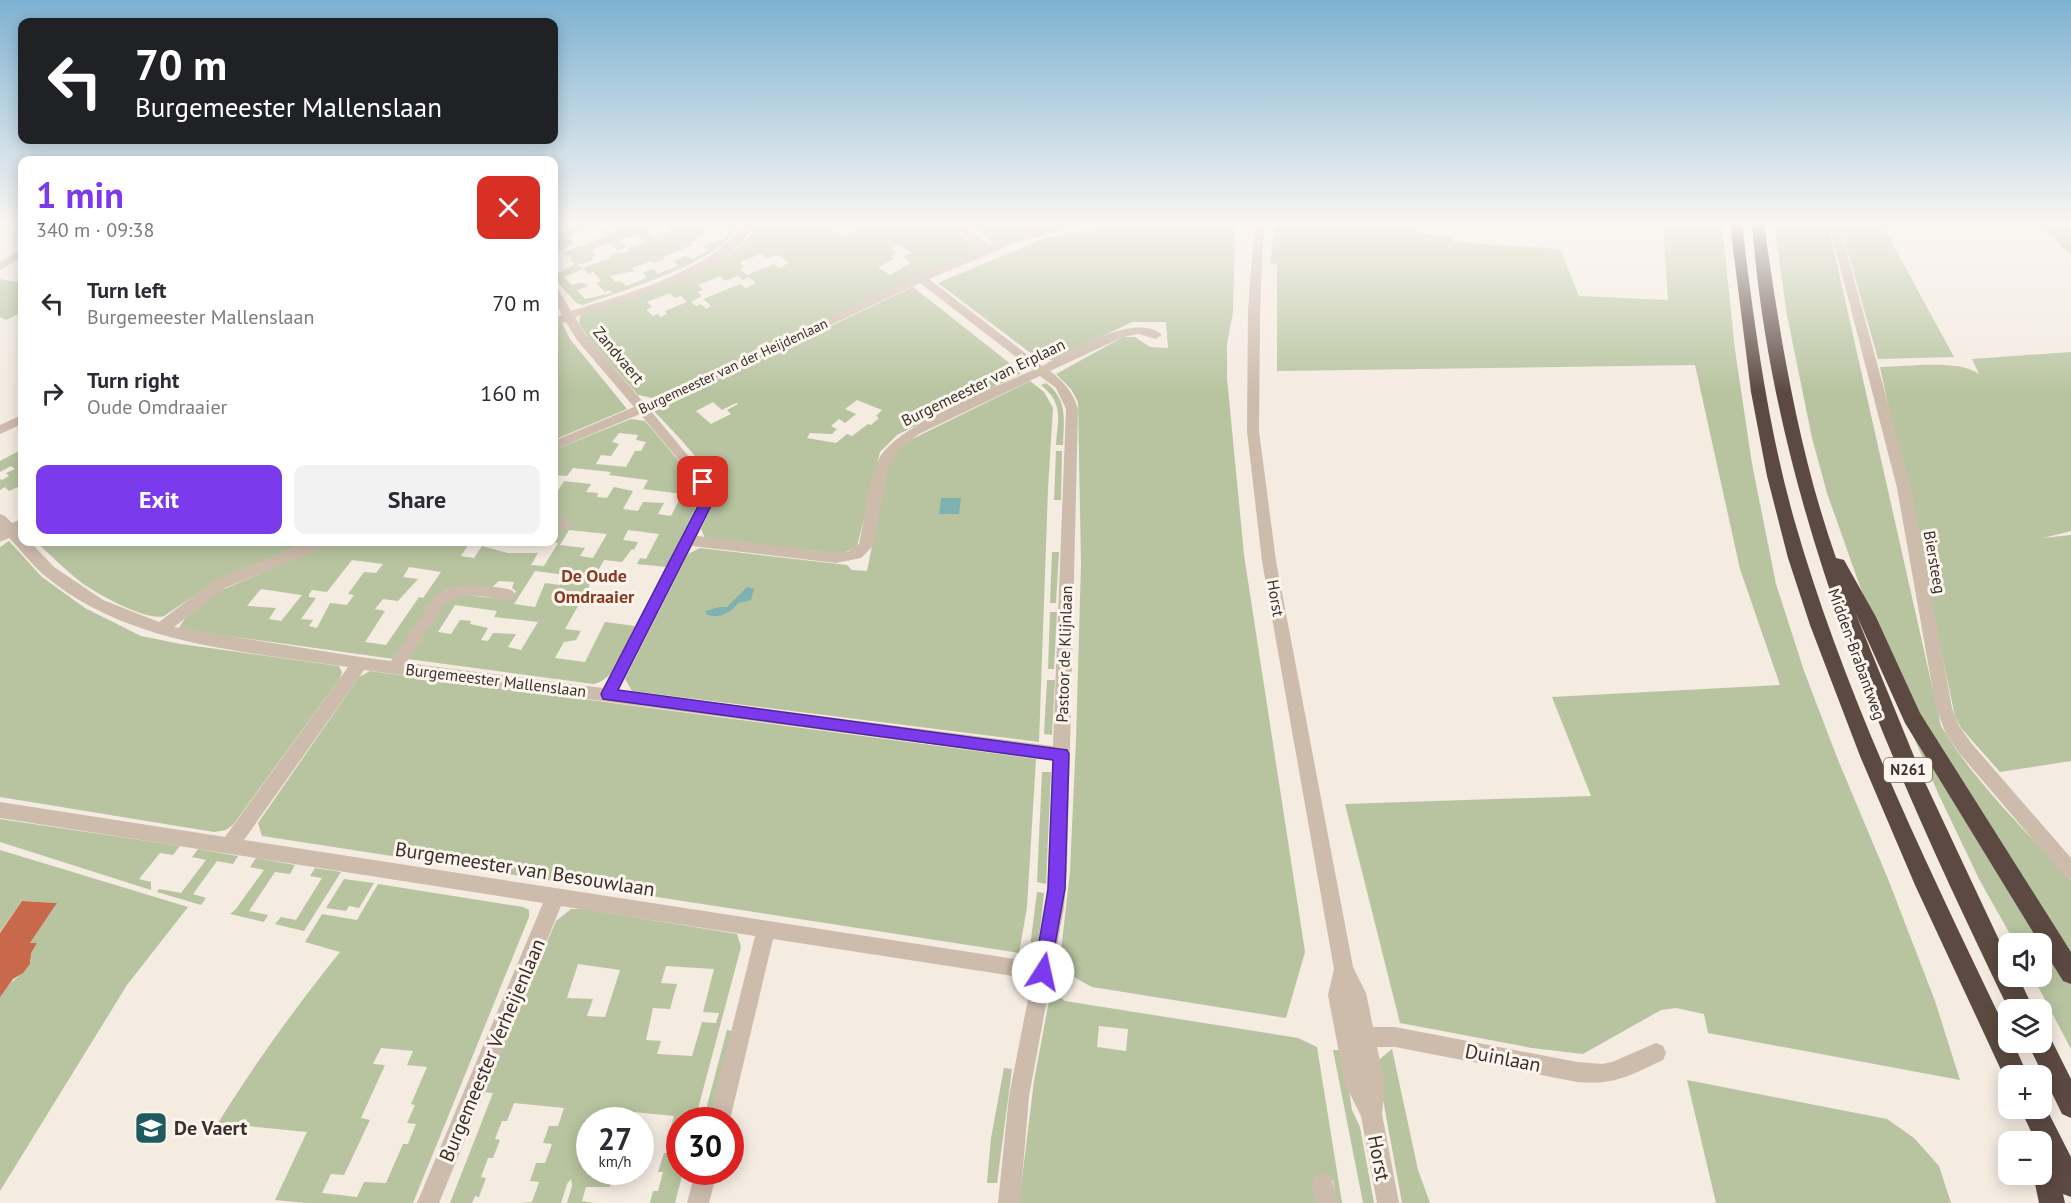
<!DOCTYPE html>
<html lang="en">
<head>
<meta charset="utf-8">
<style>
	body { margin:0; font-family:"PT Sans",sans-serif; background:#f2f2f3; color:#2b2b33; height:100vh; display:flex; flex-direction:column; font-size:22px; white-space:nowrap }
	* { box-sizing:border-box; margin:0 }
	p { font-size:20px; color:#7c7c81 }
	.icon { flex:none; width:33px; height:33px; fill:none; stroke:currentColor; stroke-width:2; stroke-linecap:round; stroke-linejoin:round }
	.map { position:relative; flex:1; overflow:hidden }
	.panel { position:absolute; left:18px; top:156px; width:540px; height:390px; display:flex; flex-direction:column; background:#fff; border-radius:12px; box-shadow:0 3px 15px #0003 }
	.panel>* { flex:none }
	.hud { position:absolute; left:18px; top:18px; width:540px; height:126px; border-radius:12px; box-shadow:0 3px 15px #0003; background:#202124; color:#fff; overflow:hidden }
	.controls { position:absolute; left:1998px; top:933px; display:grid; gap:12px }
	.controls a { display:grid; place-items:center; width:54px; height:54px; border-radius:12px; background:#fff; box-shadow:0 3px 15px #0003; font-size:30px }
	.speed { position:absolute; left:576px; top:1107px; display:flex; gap:12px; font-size:30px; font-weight:700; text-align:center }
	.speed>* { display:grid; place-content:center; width:78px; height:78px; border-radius:50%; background:#fff; box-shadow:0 3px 15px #0003; line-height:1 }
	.speed small { font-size:15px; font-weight:400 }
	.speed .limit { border:9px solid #d22; background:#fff; color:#111 }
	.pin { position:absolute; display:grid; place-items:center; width:51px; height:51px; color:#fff; margin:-26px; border-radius:12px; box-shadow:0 3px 9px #0006 }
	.me { position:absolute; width:66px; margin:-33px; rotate:10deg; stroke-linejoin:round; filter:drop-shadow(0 0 4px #0008) }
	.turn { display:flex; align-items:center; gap:21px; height:126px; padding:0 18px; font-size:27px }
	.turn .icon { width:78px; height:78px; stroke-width:2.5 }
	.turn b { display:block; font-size:42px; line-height:51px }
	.round { display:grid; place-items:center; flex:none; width:63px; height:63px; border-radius:12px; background:#f2f2f3 }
	.headline { display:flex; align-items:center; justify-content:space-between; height:102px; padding:0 18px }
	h1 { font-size:36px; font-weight:700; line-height:45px; color:#7c3aed }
	.action { display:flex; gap:12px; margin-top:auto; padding:12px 18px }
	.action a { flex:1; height:69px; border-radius:12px; background:#7c3aed; color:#fff; font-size:24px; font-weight:700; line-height:69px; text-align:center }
	.action a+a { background:#f2f2f3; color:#2b2b33 }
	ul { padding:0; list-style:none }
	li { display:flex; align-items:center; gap:18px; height:90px; padding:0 18px }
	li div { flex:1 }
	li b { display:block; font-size:22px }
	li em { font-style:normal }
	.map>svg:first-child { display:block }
</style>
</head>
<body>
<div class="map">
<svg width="2071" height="1203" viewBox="0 0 2071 1203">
	<rect width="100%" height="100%" fill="#f4ebe1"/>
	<g fill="#b8c4a0" fill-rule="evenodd">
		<path d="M577 224H602L599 226 611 232 627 224H635L609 236 595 228 598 225 589 226 567 238 575 243 560 251 554 246V229L566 234 581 226Z"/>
		<path d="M648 224H655L644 228 653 236 670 230 665 224H708L702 236 690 243 692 245 663 257 665 259 654 263 651 261 632 268 634 271 610 276 615 282 621 281 626 286 647 278 643 273 653 269 658 274 678 266 674 261 685 256 693 259 709 250 702 246 717 240H724L731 229 720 228 722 224H738C731 259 615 293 583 305L576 303 554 278V270L559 273 575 264 569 260 573 258 562 253 579 246 583 250C606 243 627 235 648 224ZM637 234 645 242 628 248 629 251 620 254 618 252 609 255 611 258 582 268 577 265 594 260 591 257 595 255 591 250 609 243 617 250 626 247 620 240ZM583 269 588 274 593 272 601 281 596 283 605 292 610 290 612 293 585 299 577 290 588 286C584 281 578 283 572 285L564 277Z"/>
		<path d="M756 224H824L823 225 835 233 838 232 842 235 862 228 856 224H949L980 250 652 398 638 395 590 340 579 323 580 316C618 295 746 267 756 224ZM899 245 912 253 903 257 911 263 890 275 878 267 894 259 890 256 897 253 891 248ZM761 254 767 258 778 255 789 263 779 268 774 264 747 275 740 269 745 267 740 262ZM720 276 725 281 738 276 743 280 749 277 756 283 746 288 740 284 703 299 711 306 706 309 701 304 696 306 691 302 702 296 698 292 703 290 698 285ZM670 293 675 298 681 296 687 302 665 311 667 314 660 317 658 314 653 316 646 310 652 307 647 302Z"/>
		<path d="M971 224H1063L994 244Z"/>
		<path d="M1169 224H1248L1246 226 1236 225 1235 236 1233 312 1227 344V378L1244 555 1305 952 1286 1018 1092 987 1059 969 1070 871 1076 739 1081 564 1078 402 1071 389 1056 374 1123 337H1135L1150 347 1168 348 1166 322H1132L1053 360H1040L938 283 1047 237 1105 227H1170Z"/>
		<path d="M1275 224H1384L1417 227 1418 233 1452 236 1454 242 1560 249 1579 296 1668 300 1663 224H1722L1735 350 1752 464 1776 584 1804 671 1838 760 1888 879 1935 1001 1960 1080 1708 1033 1704 1014 1676 1008 1661 1010 1583 1054 1532 1048 1400 1023 1345 804 1591 796 1552 697 1780 685 1740 569 1695 365 1277 371V264L1270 263Z"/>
		<path d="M1774 224H1828L1941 726C1975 783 2026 831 2071 880V1049L2033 977 2042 976V944L2015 943 1979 879 1938 793 1911 731 1827 493 1812 438 1787 315Z"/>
		<path d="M1840 224H1989L1991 226 1884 228 1954 357 1878 359Z"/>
		<path d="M2038 224H2071V255Z"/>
		<path d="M0 279 22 283V312L6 320 0 317Z"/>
		<path d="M913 287 1022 373 897 435 880 452 857 547 842 554 705 538 701 529C705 519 714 506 714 494 713 468 670 429 653 410ZM857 400 882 410 876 416 879 418 871 425 868 424 852 436 847 434 836 443 807 438 810 433 832 434 837 429 831 426 839 419 845 423 856 414 845 409ZM713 402 722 410 736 403 738 404 727 410 731 414 711 424 696 411Z"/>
		<path d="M561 321 570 339 627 409 554 440V324Z"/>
		<path d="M2071 352V531L2043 538 2071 535V761L2000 772 1961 728 1955 716 1880 367C1906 367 1958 359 1979 374L1972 359Z"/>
		<path d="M1030 381 1044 392 1053 408 1048 489 1039 742 632 691 625 679 688 554 700 548 847 565 852 570 867 571 889 462 902 444Z"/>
		<path d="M1046 383C1068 399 1064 420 1063 445H1056C1058 418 1064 404 1041 385Z"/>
		<path d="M631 419 645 421 695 480 697 487 699 496 695 509 666 567 637 564 640 558 646 559 659 534 628 530 623 540 638 542 634 550 632 549 622 562 604 560 565 629 581 631 576 640 564 642 555 658 585 662 605 622 635 626C625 645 617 680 593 684L408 659 446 601 457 594 511 600 516 591 512 588 514 582 499 581 491 588C469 586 453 582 435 597L394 659 178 629 188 614 213 594 333 542H470L461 556 474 558 482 546 508 553H538L531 565 544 566 558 543 553 542 554 526 566 528 570 521 554 519V497L564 481 591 484 586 492 598 493 597 497 607 498 614 487 633 491 623 509 638 511 643 502 664 503 658 514 671 516 682 494 643 489 648 480 609 475 611 472 573 468 567 476 554 475V450ZM619 433 638 435 636 440 646 442 641 451H635L626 467 596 464 601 455 611 456 619 444 612 442ZM569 530 607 534 593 558 580 556 585 548 560 545ZM352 560 383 564 376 573 364 572 348 594 354 595 347 605 330 603 317 628 309 626 313 620 301 619 316 598 309 597V594L312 590 327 592ZM409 567 441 572 423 598 419 597 386 645 365 642 385 611 375 609 383 599 398 601 418 579 403 577ZM535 571 566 575 560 585 545 583 535 607 514 604ZM261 589 301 595H302L281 621 269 619 276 608 247 606ZM455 605 497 611 494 617 538 622 521 650 508 647 516 634 493 633 488 641 481 640 488 628 470 624 471 621 460 620 451 634 438 632Z"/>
		<path d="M1056 451H1062L1061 500H1054Z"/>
		<path d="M17 452 22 454V485L9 491 5 487 0 490V479L2 480 9 476 6 473 15 469 11 466 0 472V461Z"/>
		<path d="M9 541 42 577 85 608 141 636 181 644 339 666 342 672 340 678 233 825 226 830 214 832 0 797V547Z"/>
		<path d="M36 542H309L215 582 164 616C148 622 97 594 82 583 66 571 51 555 36 542Z"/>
		<path d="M1052 552H1059L1056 603H1050Z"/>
		<path d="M1050 612H1057L1054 669H1048Z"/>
		<path d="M370 671 1036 759 1027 907 1019 953 262 836 258 823 359 677Z"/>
		<path d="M1047 680H1055L1052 735 1044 734Z"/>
		<path d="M1042 772H1051L1046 884 1037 882Z"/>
		<path d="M0 819 180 846 173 855 160 853 139 879 151 882V890L0 842Z"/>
		<path d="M198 849 238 856 233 864 217 861 193 894 206 898 201 905 157 892 159 889 181 893 206 860 192 857Z"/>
		<path d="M0 850 188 907 127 985 0 1191V991H4C11 979 26 974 31 961L29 954 37 943H30L57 903 22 901 0 932Z"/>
		<path d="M256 858 295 865 290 874 275 872 249 911 268 915 264 922 230 914 235 910 264 870 250 867Z"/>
		<path d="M315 868 341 872 304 931 275 924 281 917 296 920 322 878 310 876Z"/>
		<path d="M344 879 374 883 359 908 349 906 346 911 326 908Z"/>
		<path d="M378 884 523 907 529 910V917L413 1203H306L275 1200 307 1132 218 1123C255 1063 296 1007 340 952L305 942 322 914 357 920ZM381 1048 413 1051 407 1065 427 1067 411 1104 415 1105 407 1123 416 1124 408 1144H403L386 1183 364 1182 357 1197 322 1193 331 1174 344 1175 370 1120 361 1118 385 1065 373 1064Z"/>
		<path d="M1037 892 1044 893 1038 949 1030 947Z"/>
		<path d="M571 909H584L737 934 741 947 695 1120H680V1172H683L675 1203H650L653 1191H658L663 1172H658L664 1153H668L673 1135 669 1134 674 1116 623 1111 620 1120H590V1172H614L610 1187H586L582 1201 595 1203H567L572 1186 571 1179 567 1184 561 1203H522L532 1202 539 1182 530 1181 536 1163H545L552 1144 543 1143 549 1126H558L564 1108 514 1103 507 1121H502L495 1139 500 1140 493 1158H488L481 1177 486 1178 479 1197 475 1196 472 1203H450L493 1093 484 1092 556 921ZM578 964 620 970 605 1017 587 1016 593 999 567 998ZM666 966 714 969 703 1012 719 1013 716 1023 702 1022 692 1056 657 1054 661 1041 646 1040 653 1008 670 1009 677 984 661 983Z"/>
		<path d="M1051 990 1065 1001 1298 1038 1317 1047 1342 1203H1337L1333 1180 1314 1181 1317 1203H1019L1034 1081ZM1099 1026 1128 1029 1126 1051 1097 1047Z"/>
		<path d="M727 1030 733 1031 711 1118 704 1117Z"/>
		<path d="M1392 1049 1418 1170 1430 1203H1402L1378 1072 1380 1059Z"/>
		<path d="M1333 1050H1343L1352 1110 1360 1127 1374 1203H1363Z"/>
		<path d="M1004 1068 1012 1069 997 1183H987L991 1138Z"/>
		<path d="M1687 1080 1887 1119 1914 1138 1939 1166 1951 1203H1716Z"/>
	</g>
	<g fill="#7fb0b2">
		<path d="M941 498H961L959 514H939Z"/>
		<path d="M747 587 754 589 751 600 738 603C731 613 717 620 706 614V611L719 607H727Z"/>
	</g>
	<path fill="#c8694b" d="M22 901 57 903 30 943H37L31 953 30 964 23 973 13 979 0 997V933Z"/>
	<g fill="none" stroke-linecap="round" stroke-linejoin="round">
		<g fill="#cdbbac" fill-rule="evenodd">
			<path d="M633 224H646C637 233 593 251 580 249L579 247Z"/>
			<path d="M743 224H753C750 229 747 235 744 240 715 274 618 304 575 317L586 335 644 403 897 285 981 250 952 224H963L990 246C1020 233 1052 222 1085 224L1015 243 929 279 1042 366C1070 352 1135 311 1162 335L1156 339 1138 334 1123 337 1050 371C1064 382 1073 392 1078 409L1067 870 1064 908 1029 1096 1020 1203H998L1009 1096 1032 979 773 939 730 1120H709L755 936 561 906 439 1203H417L543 903 0 818V802L225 837 348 667C245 651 128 646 44 575 31 564 21 550 9 538L0 542V514L5 516 12 523 22 519V530L20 532 22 542H30L54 567 103 600 159 622 215 580 310 542H330L328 546 225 588 174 627 360 657 391 661 434 597C456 580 482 585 508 589L513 591 515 595 513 599 508 601C486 597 463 590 444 605L406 663 603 688 698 506 699 495 693 477 640 414 554 450V441L634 407 577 340 566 322 554 325V318L562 315 554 300V288L558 289 571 311C623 295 713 271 743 224ZM920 283 1033 370C996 387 896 425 879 459 867 482 865 518 859 544L848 552 836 553 697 536C706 517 715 504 710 482L650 410ZM1040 376 1056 388 1066 409 1053 746 618 690 692 546 836 563 861 558 873 546 889 467 899 449 919 434ZM364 670 1053 760 1046 908 1035 962 244 840Z"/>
			<path d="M1257 224H1267L1263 244 1260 311 1259 431 1276 561 1353 967 1366 993 1373 1027H1395L1577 1062 1602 1064 1612 1062 1656 1043 1663 1046 1666 1053 1663 1060C1628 1076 1616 1085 1577 1082L1395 1047H1377L1385 1084 1382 1114 1399 1203H1377L1361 1116 1345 1084 1328 995 1334 969 1262 561 1247 431 1248 311 1253 244Z"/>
			<path d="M1829 224H1839L1911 488 1952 708 1959 726 1972 744 2071 858V879L2065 877 1960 754 1946 734 1936 708 1897 488Z"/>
			<path d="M22 249V257L0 270V262Z"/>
			<path d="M22 415V424L0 434V425Z"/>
			<path d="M554 518 571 521 573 524 566 529 554 528Z"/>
			<path d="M695 1172H717L709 1203H687Z"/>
			<path d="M1323 1173 1331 1176 1338 1203H1316L1312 1184 1315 1176Z"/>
		</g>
		<g fill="#5c4a42" fill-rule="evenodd">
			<path d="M1730 224H1742C1754 323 1767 423 1794 519 1845 698 1928 867 2008 1034V1042H2013L2028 1076H2008V1085L1915 885 1860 756 1810 625 1788 558 1767 476 1751 392Z"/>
			<path d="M1752 224H1764C1780 337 1798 450 1836 558L1844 560 1876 617 1920 713 2071 952V984L2063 981 1905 723 1855 612 1922 776 2008 959V976H2018L2034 1010H2009C1887 758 1774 506 1752 224Z"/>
			<path d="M2042 1031 2048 1033 2071 1079V1118L2062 1114 2027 1042H2042Z"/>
			<path d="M2042 1100 2071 1157V1197L2063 1194 2065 1203H2039L2033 1174H2042V1142H2036L2020 1108H2042Z"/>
		</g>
	</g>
	<linearGradient id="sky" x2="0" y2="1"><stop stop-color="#7eb2d2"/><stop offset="0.57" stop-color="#faf6f2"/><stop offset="1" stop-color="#faf6f2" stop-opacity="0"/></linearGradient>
	<rect width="2071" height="392" fill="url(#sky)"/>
	<path fill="#7c3aed" stroke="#51269a" stroke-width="1.5" d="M703 478 709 482 713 495 711 506 618 690 1067 750 1069 754 1065 889 1049 978 1043 980 1037 978 1034 972 1048 889 1053 760 603 699 601 694 698 506 700 495 697 482Z"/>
	<defs>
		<g id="school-square" transform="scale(1.725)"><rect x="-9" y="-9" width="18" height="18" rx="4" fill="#1f5a5e" stroke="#fbf5ee"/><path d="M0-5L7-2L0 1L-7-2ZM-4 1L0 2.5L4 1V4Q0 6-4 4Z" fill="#fff"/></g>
	</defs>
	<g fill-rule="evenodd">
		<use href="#school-square" x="151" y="1128"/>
	</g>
	<g text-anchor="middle" stroke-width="6" stroke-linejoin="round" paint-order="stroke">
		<g font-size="14" fill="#3b302b" stroke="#fbf5ee">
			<text transform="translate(733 366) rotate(-25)" y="5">Burgemeester van der Heijdenlaan</text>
		</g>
		<rect fill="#fbf5ee" stroke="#756b66" stroke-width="1.5" x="1884" y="758" width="48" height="24" rx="4.5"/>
		<g font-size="15" font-weight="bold" fill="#3b302b">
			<text x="1908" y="775">N261</text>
		</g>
		<g font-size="16" fill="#3b302b" stroke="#fbf5ee">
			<text transform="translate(619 355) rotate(50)" y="6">Zandvaert</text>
			<text transform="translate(983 382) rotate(-26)" y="6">Burgemeester van Erplaan</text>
			<text transform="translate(1935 562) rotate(80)" y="6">Biersteeg</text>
			<text transform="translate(1276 598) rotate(80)" y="6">Horst</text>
			<text transform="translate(1064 654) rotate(-88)" y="6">Pastoor de Klijnlaan</text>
			<text transform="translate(1857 654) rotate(70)" y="6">Midden-Brabantweg</text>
			<text transform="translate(496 680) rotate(7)" y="6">Burgemeester Mallenslaan</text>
		</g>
		<g font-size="18" font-weight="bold" fill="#8c3b22" stroke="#fbf5ee">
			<text x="594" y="582">De Oude<tspan x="594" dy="21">Omdraaier</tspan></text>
		</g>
		<g font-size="20" fill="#3b302b" stroke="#fbf5ee">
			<text transform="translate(525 869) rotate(9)" y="7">Burgemeester van Besouwlaan</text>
			<text transform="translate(492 1050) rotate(-67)" y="7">Burgemeester Verheijenlaan</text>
			<text transform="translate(1503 1058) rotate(11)" y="7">Duinlaan</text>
			<text transform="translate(1379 1158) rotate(79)" y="7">Horst</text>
		</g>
		<g font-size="20" font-weight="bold" fill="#3b302b" stroke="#fbf5ee" text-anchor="start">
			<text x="174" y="1135">De Vaert</text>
		</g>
	</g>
</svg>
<div class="controls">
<a><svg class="icon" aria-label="sound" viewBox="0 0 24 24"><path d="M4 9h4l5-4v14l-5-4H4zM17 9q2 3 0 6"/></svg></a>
<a><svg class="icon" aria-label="layers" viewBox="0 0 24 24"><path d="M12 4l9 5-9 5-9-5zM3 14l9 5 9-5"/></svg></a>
<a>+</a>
<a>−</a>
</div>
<div class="speed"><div>27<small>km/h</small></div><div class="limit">30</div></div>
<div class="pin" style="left:703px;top:482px;background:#d93025"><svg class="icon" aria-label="arrive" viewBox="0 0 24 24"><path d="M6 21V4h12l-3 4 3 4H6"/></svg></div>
<svg class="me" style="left:1043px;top:972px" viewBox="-20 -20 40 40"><circle r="19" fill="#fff"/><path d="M0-13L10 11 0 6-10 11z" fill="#7c3aed"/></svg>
<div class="hud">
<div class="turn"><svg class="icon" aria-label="left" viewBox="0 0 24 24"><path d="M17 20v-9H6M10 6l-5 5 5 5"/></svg><div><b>70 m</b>Burgemeester Mallenslaan</div></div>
</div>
<section class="panel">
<div class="headline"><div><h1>1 min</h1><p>340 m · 09:38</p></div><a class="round" style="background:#d93025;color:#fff"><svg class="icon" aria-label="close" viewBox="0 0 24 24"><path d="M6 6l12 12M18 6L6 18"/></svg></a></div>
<ul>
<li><svg class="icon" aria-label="left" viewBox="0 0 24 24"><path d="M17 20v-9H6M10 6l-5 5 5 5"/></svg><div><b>Turn left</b><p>Burgemeester Mallenslaan</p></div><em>70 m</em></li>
<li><svg class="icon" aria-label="right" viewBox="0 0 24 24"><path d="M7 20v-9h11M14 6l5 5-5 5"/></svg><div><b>Turn right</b><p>Oude Omdraaier</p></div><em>160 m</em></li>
</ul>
<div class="action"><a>Exit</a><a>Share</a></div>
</section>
</div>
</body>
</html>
